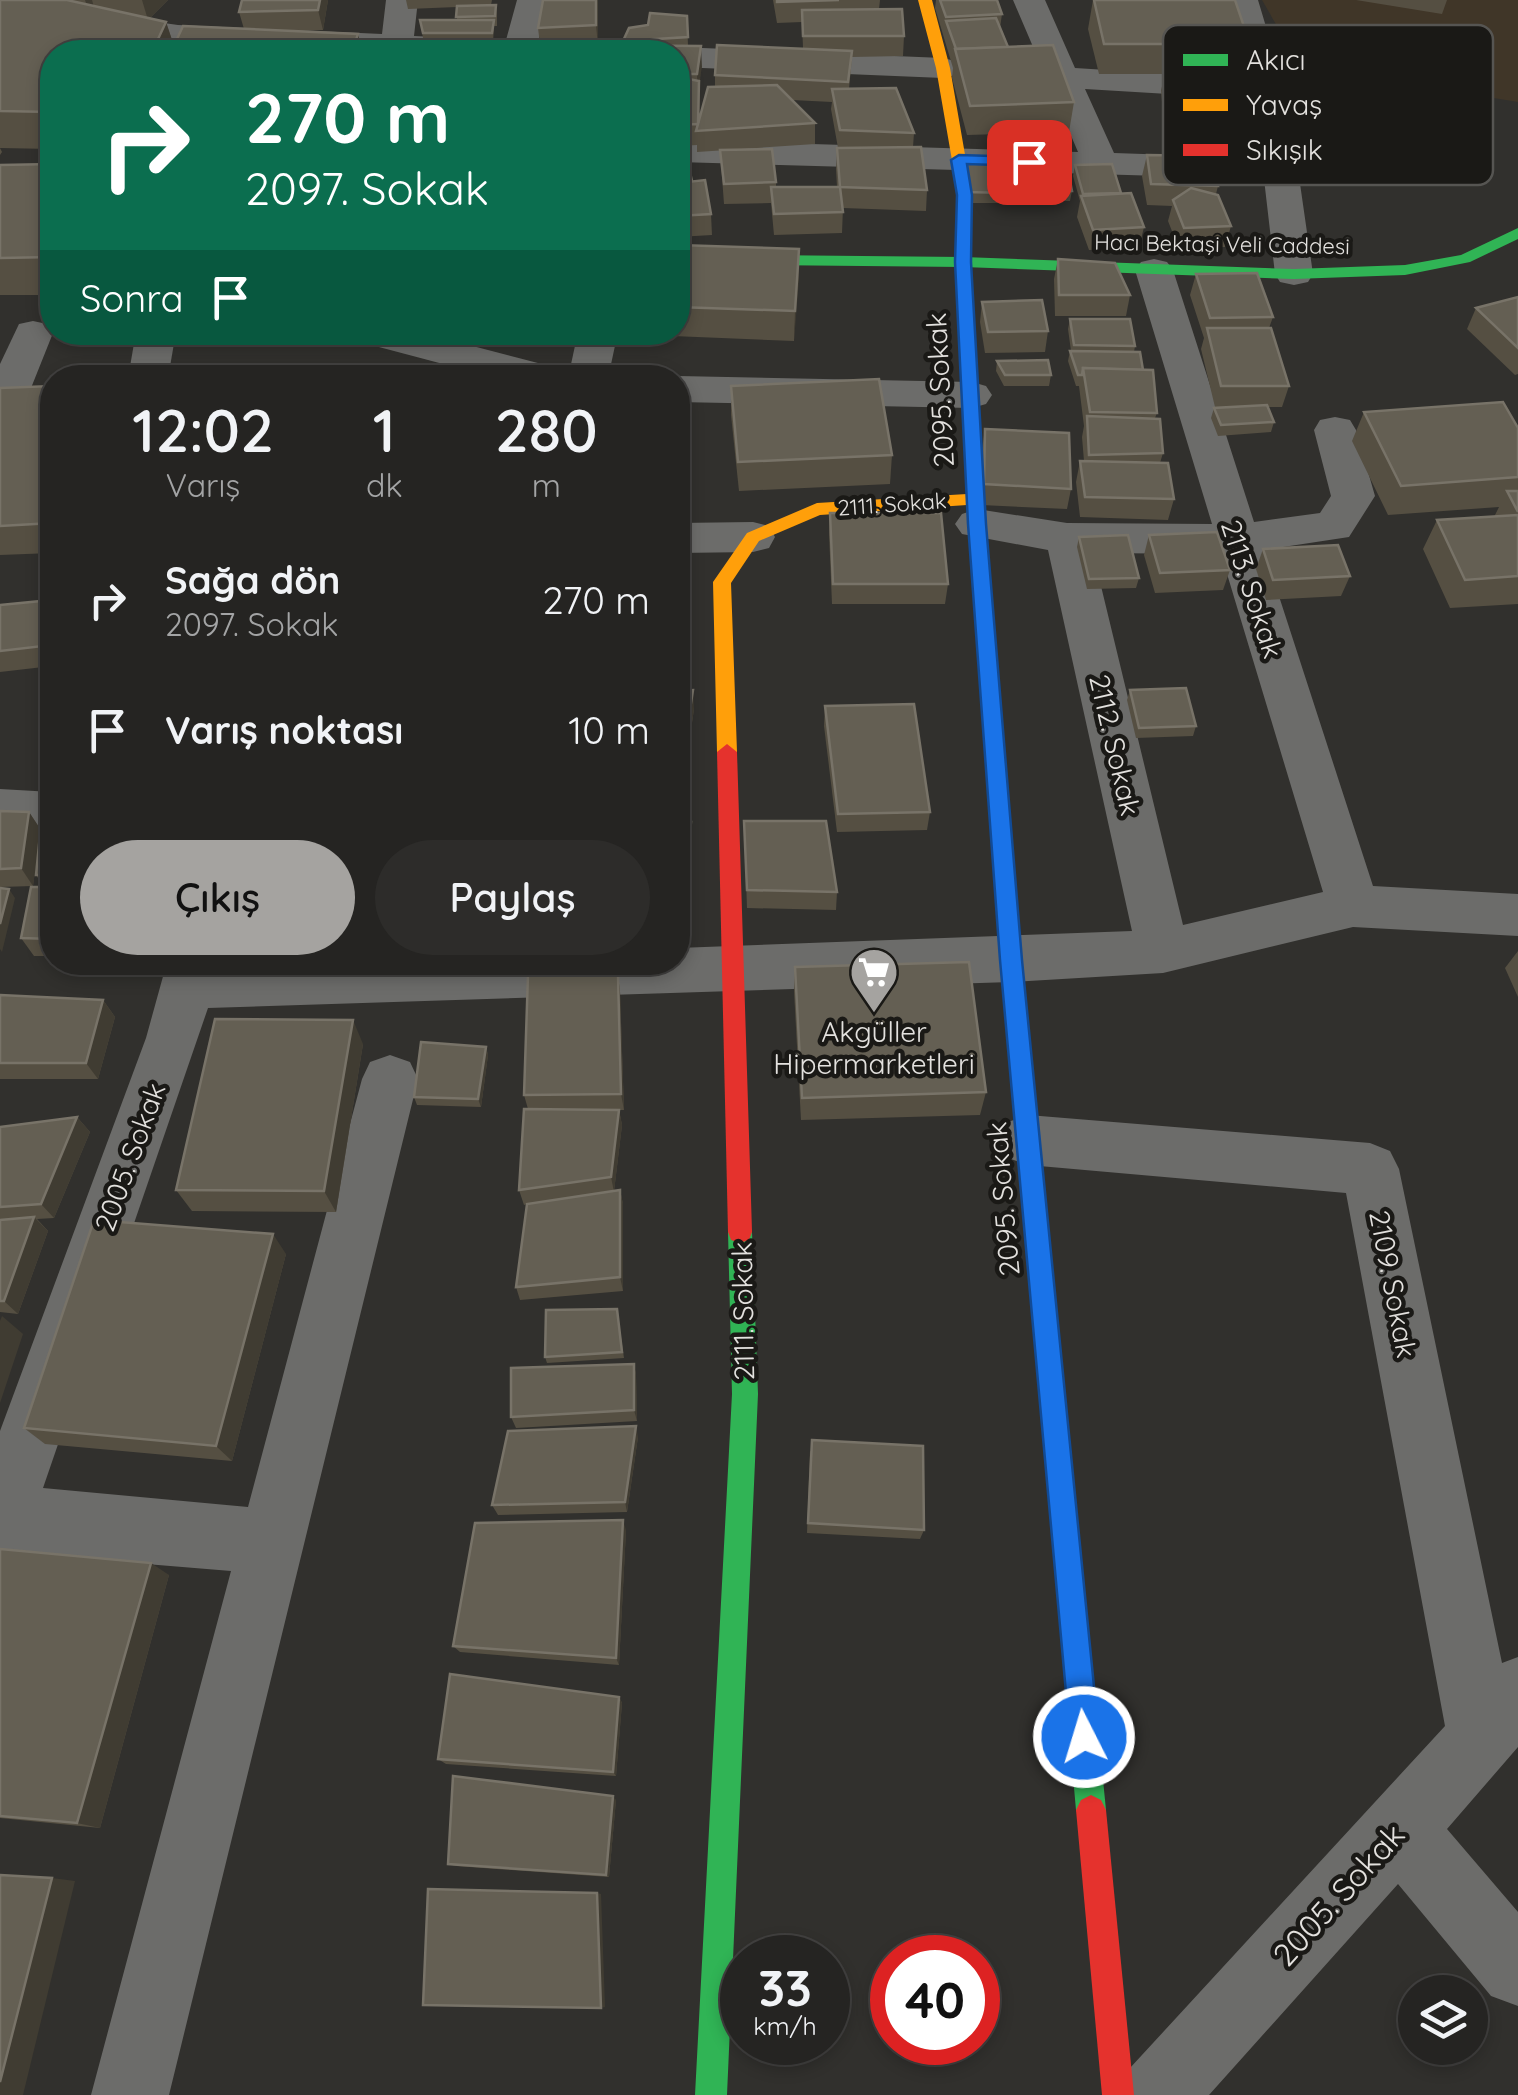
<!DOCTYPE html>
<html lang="tr">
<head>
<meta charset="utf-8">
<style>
	body { margin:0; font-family:Quicksand,sans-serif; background:#2d2c2a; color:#f1f3f6; height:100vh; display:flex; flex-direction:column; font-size:38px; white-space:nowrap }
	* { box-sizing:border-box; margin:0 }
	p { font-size:32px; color:#a3a4a5 }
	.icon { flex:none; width:55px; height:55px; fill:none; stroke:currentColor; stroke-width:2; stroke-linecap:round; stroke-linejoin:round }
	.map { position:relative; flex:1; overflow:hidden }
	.details { position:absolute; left:40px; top:365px; width:650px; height:610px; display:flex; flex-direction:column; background:#252422; border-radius:40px; box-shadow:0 5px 15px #0003,0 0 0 2px #424140 }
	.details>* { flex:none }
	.top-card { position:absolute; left:40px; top:40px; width:650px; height:305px; border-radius:40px; box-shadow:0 5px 15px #0003,0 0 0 2px #424140; background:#0b6e4f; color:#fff; overflow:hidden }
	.fabs { position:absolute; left:1398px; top:1975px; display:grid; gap:20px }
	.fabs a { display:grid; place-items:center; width:90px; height:90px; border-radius:50%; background:#252422; box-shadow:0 5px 15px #0003,0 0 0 2px #424140; font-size:50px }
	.speed { position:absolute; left:720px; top:1935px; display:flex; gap:20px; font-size:50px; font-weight:700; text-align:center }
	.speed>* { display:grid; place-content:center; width:130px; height:130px; border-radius:50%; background:#252422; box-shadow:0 5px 15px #0003,0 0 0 2px #424140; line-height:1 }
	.speed small { font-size:25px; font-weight:400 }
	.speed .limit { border:15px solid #d22; background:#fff; color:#111 }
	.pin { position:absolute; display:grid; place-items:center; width:85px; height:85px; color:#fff; margin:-42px; border-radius:20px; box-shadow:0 5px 15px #0006 }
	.me { position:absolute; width:110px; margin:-55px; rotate:355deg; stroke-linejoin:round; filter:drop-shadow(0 0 8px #0008) }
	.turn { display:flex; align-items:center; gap:35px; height:210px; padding:0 40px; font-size:45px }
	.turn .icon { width:130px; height:130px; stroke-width:2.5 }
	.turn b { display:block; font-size:70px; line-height:85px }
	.then { display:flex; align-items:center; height:95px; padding:0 40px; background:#0003; gap:20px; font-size:38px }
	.eta { display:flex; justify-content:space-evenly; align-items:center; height:170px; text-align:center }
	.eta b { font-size:60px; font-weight:600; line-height:70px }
	.action { display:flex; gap:20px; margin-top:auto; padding:20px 40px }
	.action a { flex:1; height:115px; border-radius:60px; background:#a5a3a0; color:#111; font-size:40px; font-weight:600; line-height:115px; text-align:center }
	.action a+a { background:#2d2c2a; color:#f1f3f6 }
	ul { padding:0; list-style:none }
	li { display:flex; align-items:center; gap:30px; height:130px; padding:0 40px }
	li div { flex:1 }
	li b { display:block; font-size:38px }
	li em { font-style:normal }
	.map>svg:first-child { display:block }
</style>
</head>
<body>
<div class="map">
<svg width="1518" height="2095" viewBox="0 0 1518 2095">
	<rect width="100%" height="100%" fill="#31302d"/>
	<path fill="#403628" d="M1262 0H1518V102L1300 66Z"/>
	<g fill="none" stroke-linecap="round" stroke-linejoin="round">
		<g fill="#6c6c6a" fill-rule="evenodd">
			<path d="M0 0 178 25 382 34 386 0H418L414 36 506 40 517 0H549L538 42 557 45 562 52H341L178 45 0 20Z"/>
			<path d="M1013 0H1045L1075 68 1235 78 1250 86 1226 0H1258L1288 100 1313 274 1308 282 1294 285 1280 282 1275 274 1264 179 678 162V140L1078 152ZM1085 89 1235 98 1247 95 1251 89 1261 158 1114 153Z"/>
			<path d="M678 47 943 58 955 61 960 68 955 75 943 78 678 67V52H664Z"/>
			<path d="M1154 259 1167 262 1173 270 1254 522 1320 513 1331 496 1314 430 1320 420 1335 417 1350 420 1356 430 1375 496 1349 537 1264 550 1373 886 1518 894V936L1353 927 1163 973 1011 982 208 1008 43 1488 248 1507 362 1079 370 1062 390 1055 410 1062 418 1079 169 2095H91L231 1571 0 1552V1431L146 1038 167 962H678V948L1132 931 1048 550 962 534 955 524 962 514 977 509 1067 523 1212 524 1135 270 1141 262ZM1093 553 1221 554 1323 892 1183 925Z"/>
			<path d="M33 321 47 324 53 333 21 413 15 422 0 426V364L19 324Z"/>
			<path d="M136 332H176L168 378H128Z"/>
			<path d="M419 332 561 369 567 378H496L360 342 354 333Z"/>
			<path d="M578 332H618L608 378H568Z"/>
			<path d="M678 376 972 382 986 386 992 395 986 404 972 408 678 402V378H673Z"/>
			<path d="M753 522 769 526 775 537 769 548 753 552 678 553V523Z"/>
			<path d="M0 789 52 792V830L0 827Z"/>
			<path d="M1028 1115 1370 1143 1390 1151 1399 1169 1502 1663 1518 1657V1747L1447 1829 1518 1912V2006L1491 1996 1398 1884 1209 2095H1118L1130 2068 1445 1726 1346 1193 1028 1165 1008 1158 999 1140 1008 1122Z"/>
		</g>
		<g fill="#30b455" fill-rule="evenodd">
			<path d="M1518 228V239L1470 262 1405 275 1294 279 963 267 678 264V254L963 257 1294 269 1405 265 1461 255Z"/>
			<path d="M979 550 988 556 1022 960 1106 1810 1101 1820 1091 1825 1081 1820 1076 1810 1000 960 970 556Z"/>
			<path d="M740 1221 749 1224 752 1232 758 1394 727 2095H695L732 1394 728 1232 731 1224Z"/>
		</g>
		<path fill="#ff9f0a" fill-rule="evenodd" d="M918 0H932L950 68 972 195 971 262 988 556 979 562 970 556 967 505 820 515 759 541 731 583 737 752 727 760 717 752 713 582 747 533 817 503 967 494 955 262 958 195 936 68Z"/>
		<g fill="#e5322d" fill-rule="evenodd">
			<path d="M727 744 737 752 752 1232 749 1240 740 1243 731 1240 728 1232 717 752Z"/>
			<path d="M1091 1795 1101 1800 1106 1810 1134 2095H1102L1076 1810 1081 1800Z"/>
		</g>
	</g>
	<g fill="#554f42">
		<path d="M0 0H168L150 18 166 22 174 46 244 29 239 12 328 0 323 30 293 31 358 34 362 52H52V149L0 148 2 152 0 155Z"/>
		<path d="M406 0H492L491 5H496L497 16V26H494L493 43 424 44 420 20H457V7L408 9Z"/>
		<path d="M598 0V45H623V41L648 25 687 16 688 46H701L699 120 715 87V75L803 48 802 22 777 23 773 0H880L879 9 904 36 903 56 852 57 849 89 914 133 913 147 927 190 926 211 843 208 842 233 774 235 771 203 724 204 720 150 776 182V187H837L836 169 837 148H838L831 109 832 102 792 100 815 123V144L697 152V145L678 146V52L574 47H563V52H392L540 44 538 28Z"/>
		<path d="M936 0H997L1002 14 1000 28 1008 47 1074 102 1069 132 967 135 952 78 953 68 935 8Z"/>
		<path d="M1093 0 1250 44 1242 74H1099L1088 29Z"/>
		<path d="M1356 0H1447L1442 14Z"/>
		<path d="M1164 79 1206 83 1246 108 1244 119 1207 117 1205 102 1202 116 1163 114 1161 90Z"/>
		<path d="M1147 155 1218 186 1216 194 1231 226 1225 247 1179 249 1168 221 1172 206 1147 205 1142 176Z"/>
		<path d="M678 160 711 214 712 235 678 237Z"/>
		<path d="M963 162H1004L1034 190 1033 201 1018 200 1006 179 1008 193 1007 203H965L962 173Z"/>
		<path d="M52 164V295H0V165Z"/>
		<path d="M1043 164 1072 191 1070 201H1046L1042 175Z"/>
		<path d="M1075 165 1121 194 1144 227 1139 248 1089 250 1077 217 1080 201 1073 176Z"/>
		<path d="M678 245 799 249 794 341 648 335V332H678Z"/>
		<path d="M1058 259 1130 295 1126 316H1055L1054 279Z"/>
		<path d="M1196 274 1273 317 1269 328 1289 386 1282 407H1268L1274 422 1271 432 1218 436 1211 418 1214 408 1230 407H1215L1201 349 1204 338 1190 295Z"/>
		<path d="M1518 297V374L1515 375 1467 329 1476 308Z"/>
		<path d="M982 302 1048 331 1045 352 985 353 980 322Z"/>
		<path d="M1070 319 1135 346 1134 352 1143 370 1157 413 1155 418 1163 453 1160 463 1174 499 1168 520 1080 517 1076 482 1080 461H1084L1082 437 1084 426 1079 386H1076L1068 361 1070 351H1071L1068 329Z"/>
		<path d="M449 332H476L474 340Z"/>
		<path d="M997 361 1051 375 1049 386H1004L996 371Z"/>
		<path d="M52 386V553L0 555V388Z"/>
		<path d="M731 386 892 455 890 484 739 491 731 415Z"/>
		<path d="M1364 412 1518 428V604L1450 608 1423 549 1437 520 1494 517 1499 507 1388 515 1352 441Z"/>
		<path d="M985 429 1071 489 1067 509 981 505 982 449Z"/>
		<path d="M830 513 948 584 945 604H832L829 533Z"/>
		<path d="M1149 535 1230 570 1223 590 1155 593 1144 555Z"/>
		<path d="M1079 537 1139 578 1136 588 1087 589 1077 547Z"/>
		<path d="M1263 549 1350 576 1341 596 1266 600 1256 569Z"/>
		<path d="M52 600V666L0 672V605Z"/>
		<path d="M678 632 681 652 682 690 694 709 686 765 690 784 687 822H691L692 840 685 920H678Z"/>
		<path d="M1130 690 1196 726 1193 736 1136 738 1127 700Z"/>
		<path d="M825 706 930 812 927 830 837 832 824 726Z"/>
		<path d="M0 811 29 812 40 829 52 814V956H34L21 938 44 887 36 875 38 847 33 886 0 887Z"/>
		<path d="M744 821 837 892 836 910 747 908Z"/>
		<path d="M1518 951V997L1505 968Z"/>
		<path d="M795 967 986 1092 980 1115 801 1120 794 991Z"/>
		<path d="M618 975 620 992 624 1110H619L622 1125 614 1191 620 1190 623 1204V1291L520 1300 516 1287 527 1204 524 1205 519 1190 528 1109 524 1095Z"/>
		<path d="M0 995 103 1000 115 1017 98 1079H0Z"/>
		<path d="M363 1044 336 1212 192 1211 176 1190Z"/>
		<path d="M486 1047 488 1055 481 1107 417 1105 414 1097Z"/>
		<path d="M77 1117 90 1132 54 1218 37 1219 48 1231 18 1314 0 1312V1127Z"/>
		<path d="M286 1254 232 1461 45 1444 24 1428Z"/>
		<path d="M617 1309 624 1358 547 1363 545 1357Z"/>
		<path d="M634 1364 636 1375 637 1421 516 1428 511 1417Z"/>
		<path d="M638 1437 627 1512 498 1515 492 1505Z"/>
		<path d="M810 1451 924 1530 920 1539 807 1533Z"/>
		<path d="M626 1530 619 1665 460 1652 453 1646Z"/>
		<path d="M0 1549 169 1575 100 1828 0 1818Z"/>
		<path d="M619 1697 622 1703 616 1776 446 1764 438 1759Z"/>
		<path d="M616 1800 609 1877 456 1866 448 1864Z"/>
	</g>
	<g fill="#403c32">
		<path d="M85 0H92L94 7 89 12Z"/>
		<path d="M142 0H168L148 20Z"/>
		<path d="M320 0H328L323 30 318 10Z"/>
		<path d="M596 0H598V46L596 25Z"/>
		<path d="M166 22 176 52H152Z"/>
		<path d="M358 34 362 52H352Z"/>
		<path d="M701 46 702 67 699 83V131L697 74Z"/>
		<path d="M799 249V279L794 341 795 311Z"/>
		<path d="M693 690 694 709 684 774 683 755Z"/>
		<path d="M688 765 690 784 686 831 685 812Z"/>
		<path d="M29 812 41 830 33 886 21 868Z"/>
		<path d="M691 822 692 840 685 920 684 903Z"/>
		<path d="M9 889 15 898 2 952 0 949V924Z"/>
		<path d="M618 975 620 992 624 1110 621 1094Z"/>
		<path d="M103 1000 115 1017 98 1079 86 1063Z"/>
		<path d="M353 1020 363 1044 336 1212 324 1191Z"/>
		<path d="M486 1047 488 1055 481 1107 478 1099Z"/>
		<path d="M619 1110 622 1125 614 1192 611 1177Z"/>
		<path d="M77 1117 90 1132 54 1218 41 1204Z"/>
		<path d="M620 1190 623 1204V1291L620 1277Z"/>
		<path d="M34 1217 48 1231 18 1314 4 1301Z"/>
		<path d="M273 1234 286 1254 232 1461 216 1446Z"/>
		<path d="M2 1316 23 1334 0 1403V1321Z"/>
		<path d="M634 1364 636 1375 637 1421 634 1410Z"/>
		<path d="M636 1426 638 1437 627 1512 625 1502Z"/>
		<path d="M623 1520 626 1530 619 1665 616 1658Z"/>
		<path d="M151 1563 169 1575 100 1828 77 1823Z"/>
		<path d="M619 1697 622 1703 616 1776 613 1772Z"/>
		<path d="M613 1796 616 1800 609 1877 606 1875Z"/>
		<path d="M52 1878 75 1881 23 2095H0V2082Z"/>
		<path d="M597 1893 601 1894 605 2007 601 2008Z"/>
	</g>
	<g fill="#645f53" stroke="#787368" stroke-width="2.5">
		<path d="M0 0H67L166 22 152 52H52V112L0 111Z"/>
		<path d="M242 0H320L318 10 239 12Z"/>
		<path d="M543 0H596V25L538 28Z"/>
		<path d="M777 0H839L777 2Z"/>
		<path d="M940 0H997L1002 14 946 17Z"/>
		<path d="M1094 0H1235L1250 44H1104Z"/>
		<path d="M496 5 495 16 456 17 457 6Z"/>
		<path d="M902 9 904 36H803L802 10Z"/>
		<path d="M650 13 687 16 688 37 623 41 629 28 648 25Z"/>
		<path d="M996 18 1008 47 956 49 946 21Z"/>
		<path d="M420 20H494L492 33H423Z"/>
		<path d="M183 26 358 34 352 52H171Z"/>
		<path d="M563 44V52H511L512 45Z"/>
		<path d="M391 45H512L508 52H392Z"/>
		<path d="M574 45 701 46 697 74H678V52H574Z"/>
		<path d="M717 45 852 51 848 82 715 75Z"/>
		<path d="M1053 45 1074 102 970 106 955 49Z"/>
		<path d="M678 77 699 81 698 124 708 87 777 85 815 123 696 131 698 124 678 125Z"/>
		<path d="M896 88 914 133 840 130 832 89Z"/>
		<path d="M921 147 927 190 840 187 837 148Z"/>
		<path d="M772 149 776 182 724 184 720 150Z"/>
		<path d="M1147 155 1212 156 1218 186 1151 184Z"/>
		<path d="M678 160H687L692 181 678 183Z"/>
		<path d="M963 162H1004L1008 193 966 192Z"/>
		<path d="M1004 162 1036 164 1034 190 1020 189Z"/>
		<path d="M52 164V257L0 258V165Z"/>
		<path d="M1043 164 1067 165 1072 191H1048Z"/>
		<path d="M1112 164 1121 193 1083 194 1075 165Z"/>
		<path d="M705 180 711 214 678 216V183Z"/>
		<path d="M771 187H840L843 212 774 214Z"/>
		<path d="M1191 188 1218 195 1231 226 1184 228 1173 200Z"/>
		<path d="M1131 193 1144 227 1093 230 1081 196Z"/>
		<path d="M678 245 799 249 795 311 678 307Z"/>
		<path d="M1058 259 1115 263 1130 295H1059Z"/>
		<path d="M1257 273 1273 317 1210 318 1196 274Z"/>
		<path d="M1518 297V348L1476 308Z"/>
		<path d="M1042 300 1048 331 988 332 982 302Z"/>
		<path d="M1070 319H1130L1135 346 1074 345Z"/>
		<path d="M1207 328H1271L1289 386H1221Z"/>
		<path d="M1070 351 1140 352 1143 370 1083 368 1082 375H1078Z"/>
		<path d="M1048 360 1051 375H1005L997 361Z"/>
		<path d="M1083 368 1153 370 1157 413 1090 412Z"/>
		<path d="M879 379 892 455 738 462 731 386Z"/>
		<path d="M52 386V523L0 526V388Z"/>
		<path d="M1503 402 1518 428V477L1401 486 1364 412Z"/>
		<path d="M1267 405 1274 422 1221 425 1214 408Z"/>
		<path d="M1087 416 1160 419 1163 453 1089 455Z"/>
		<path d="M985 429 1069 433 1071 489 984 484Z"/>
		<path d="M1080 461 1168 463 1174 499 1085 497Z"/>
		<path d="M1507 491H1518V512Z"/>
		<path d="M830 513H941L948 584H833Z"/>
		<path d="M1518 515V576L1465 580 1437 520Z"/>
		<path d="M1217 532 1230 570 1160 573 1149 535Z"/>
		<path d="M1128 535 1139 578 1089 579 1079 537Z"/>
		<path d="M1338 545 1350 576 1273 580 1263 549Z"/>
		<path d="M52 600V645L0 651V605Z"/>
		<path d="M678 632H680L681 683H678Z"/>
		<path d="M1186 688 1196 726 1139 728 1130 690Z"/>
		<path d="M693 690 683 755H678V691Z"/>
		<path d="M914 704 930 812 838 814 825 706Z"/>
		<path d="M678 764 688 765 685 812H678Z"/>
		<path d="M0 811 29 812 21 868 0 869Z"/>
		<path d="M42 814H52V875H36Z"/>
		<path d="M744 821H826L837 892 747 890Z"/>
		<path d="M678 822H691L684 903H678Z"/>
		<path d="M31 887H52V939L21 938Z"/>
		<path d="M0 888 9 889 0 924Z"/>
		<path d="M969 962 986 1092 802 1098 795 967Z"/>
		<path d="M528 975H618L621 1094 524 1095Z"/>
		<path d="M0 995 103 1000 86 1063H0Z"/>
		<path d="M215 1019 353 1020 324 1191 176 1190Z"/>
		<path d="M421 1042 486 1047 478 1099 414 1097Z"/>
		<path d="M524 1109 619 1110 611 1177 519 1190Z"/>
		<path d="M77 1117 41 1204 0 1207V1127Z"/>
		<path d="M620 1190V1277L516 1287 527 1204Z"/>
		<path d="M34 1217 4 1301H0V1220Z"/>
		<path d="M94 1220 273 1234 216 1446 24 1428Z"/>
		<path d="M617 1309 622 1352 545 1357 546 1310Z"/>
		<path d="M634 1364V1410L511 1417V1368Z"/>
		<path d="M636 1426 625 1502 492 1505 508 1431Z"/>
		<path d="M812 1440 923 1446 924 1530 808 1523Z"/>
		<path d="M623 1520 616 1658 453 1646 475 1523Z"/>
		<path d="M0 1549 151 1563 77 1823 0 1816Z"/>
		<path d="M450 1674 619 1697 613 1772 438 1759Z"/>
		<path d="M453 1776 613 1796 606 1875 448 1864Z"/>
		<path d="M0 1875 52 1878 0 2082Z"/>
		<path d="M428 1889 597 1893 601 2008 423 2005Z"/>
	</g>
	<path fill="#1a73e8" stroke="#114b97" stroke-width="2.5" d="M959 155 1029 157 1037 162 1029 166 967 164 972 195 971 262 986 524 1022 960 1099 1737 1095 1747 1084 1751 1074 1747 1070 1737 1000 960 968 524 955 262 957 195 951 160Z"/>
	<defs>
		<g id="supermarket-pin" transform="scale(2.5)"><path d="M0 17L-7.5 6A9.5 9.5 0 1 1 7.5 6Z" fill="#a5a3a0" stroke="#1a1916"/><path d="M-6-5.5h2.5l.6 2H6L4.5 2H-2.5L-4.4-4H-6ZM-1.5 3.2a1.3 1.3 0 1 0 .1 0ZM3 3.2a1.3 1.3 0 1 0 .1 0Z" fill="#fff"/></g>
	</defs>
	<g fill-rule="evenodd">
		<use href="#supermarket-pin" x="874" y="972"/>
	</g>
	<g text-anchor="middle" stroke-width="9" stroke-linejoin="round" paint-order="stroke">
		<g font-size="22" fill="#e3e1de" stroke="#1a1916">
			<text transform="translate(1222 244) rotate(1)" y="8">Hacı Bektaşi Veli Caddesi</text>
			<text transform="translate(892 504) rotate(-4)" y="8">2111. Sokak</text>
		</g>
		<g font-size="28" fill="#e3e1de" stroke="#1a1916">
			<text transform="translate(940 390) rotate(-93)" y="10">2095. Sokak</text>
			<text transform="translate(1252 589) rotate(72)" y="10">2113. Sokak</text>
			<text transform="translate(1115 745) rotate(77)" y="10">2112. Sokak</text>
			<text transform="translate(130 1157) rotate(-70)" y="10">2005. Sokak</text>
			<text transform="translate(1003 1199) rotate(-95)" y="10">2095. Sokak</text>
			<text transform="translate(1393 1284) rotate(79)" y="10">2109. Sokak</text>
			<text transform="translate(743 1311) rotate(-91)" y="10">2111. Sokak</text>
		</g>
		<g font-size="28" fill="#e3e1de" stroke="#1a1916">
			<text x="874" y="1042">Akgüller<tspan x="874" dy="32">Hipermarketleri</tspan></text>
		</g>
		<g font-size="32" fill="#e3e1de" stroke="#1a1916">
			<text transform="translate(1339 1895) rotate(-48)" y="11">2005. Sokak</text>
		</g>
	</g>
	<rect x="1163" y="25" width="330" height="160" rx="15" fill="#1a1916" stroke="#565552" stroke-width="2.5"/>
	<rect x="1183" y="54" width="45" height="12" fill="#30b455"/>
	<rect x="1183" y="99" width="45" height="12" fill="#ff9f0a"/>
	<rect x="1183" y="144" width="45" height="12" fill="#e5322d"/>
	<g font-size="28" fill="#e3e1de">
		<text x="1246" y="70">Akıcı</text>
		<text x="1246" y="115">Yavaş</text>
		<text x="1246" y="160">Sıkışık</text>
	</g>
</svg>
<div class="fabs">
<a><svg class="icon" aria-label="layers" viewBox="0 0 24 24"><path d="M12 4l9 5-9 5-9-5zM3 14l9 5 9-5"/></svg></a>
</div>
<div class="speed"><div>33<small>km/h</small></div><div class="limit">40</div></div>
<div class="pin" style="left:1029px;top:162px;background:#d93025"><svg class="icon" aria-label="arrive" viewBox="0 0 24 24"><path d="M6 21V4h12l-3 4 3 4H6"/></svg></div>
<svg class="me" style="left:1084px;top:1737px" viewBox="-20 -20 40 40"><circle r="17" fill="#1a73e8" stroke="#fff" stroke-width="3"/><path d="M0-11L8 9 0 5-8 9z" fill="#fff"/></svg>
<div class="top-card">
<div class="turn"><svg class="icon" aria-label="right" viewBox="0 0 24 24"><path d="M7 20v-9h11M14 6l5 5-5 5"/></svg><div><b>270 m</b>2097. Sokak</div></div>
<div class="then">Sonra<svg class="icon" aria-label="arrive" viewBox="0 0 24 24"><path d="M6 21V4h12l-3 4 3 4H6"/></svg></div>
</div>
<section class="details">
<div class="eta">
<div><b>12:02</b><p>Varış</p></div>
<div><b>1</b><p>dk</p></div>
<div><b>280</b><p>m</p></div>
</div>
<ul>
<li><svg class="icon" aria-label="right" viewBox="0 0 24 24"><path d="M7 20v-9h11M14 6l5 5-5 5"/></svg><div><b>Sağa dön</b><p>2097. Sokak</p></div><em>270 m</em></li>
<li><svg class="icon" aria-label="arrive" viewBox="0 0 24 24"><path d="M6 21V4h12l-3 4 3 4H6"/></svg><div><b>Varış noktası</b></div><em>10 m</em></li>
</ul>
<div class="action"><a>Çıkış</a><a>Paylaş</a></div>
</section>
</div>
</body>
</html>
